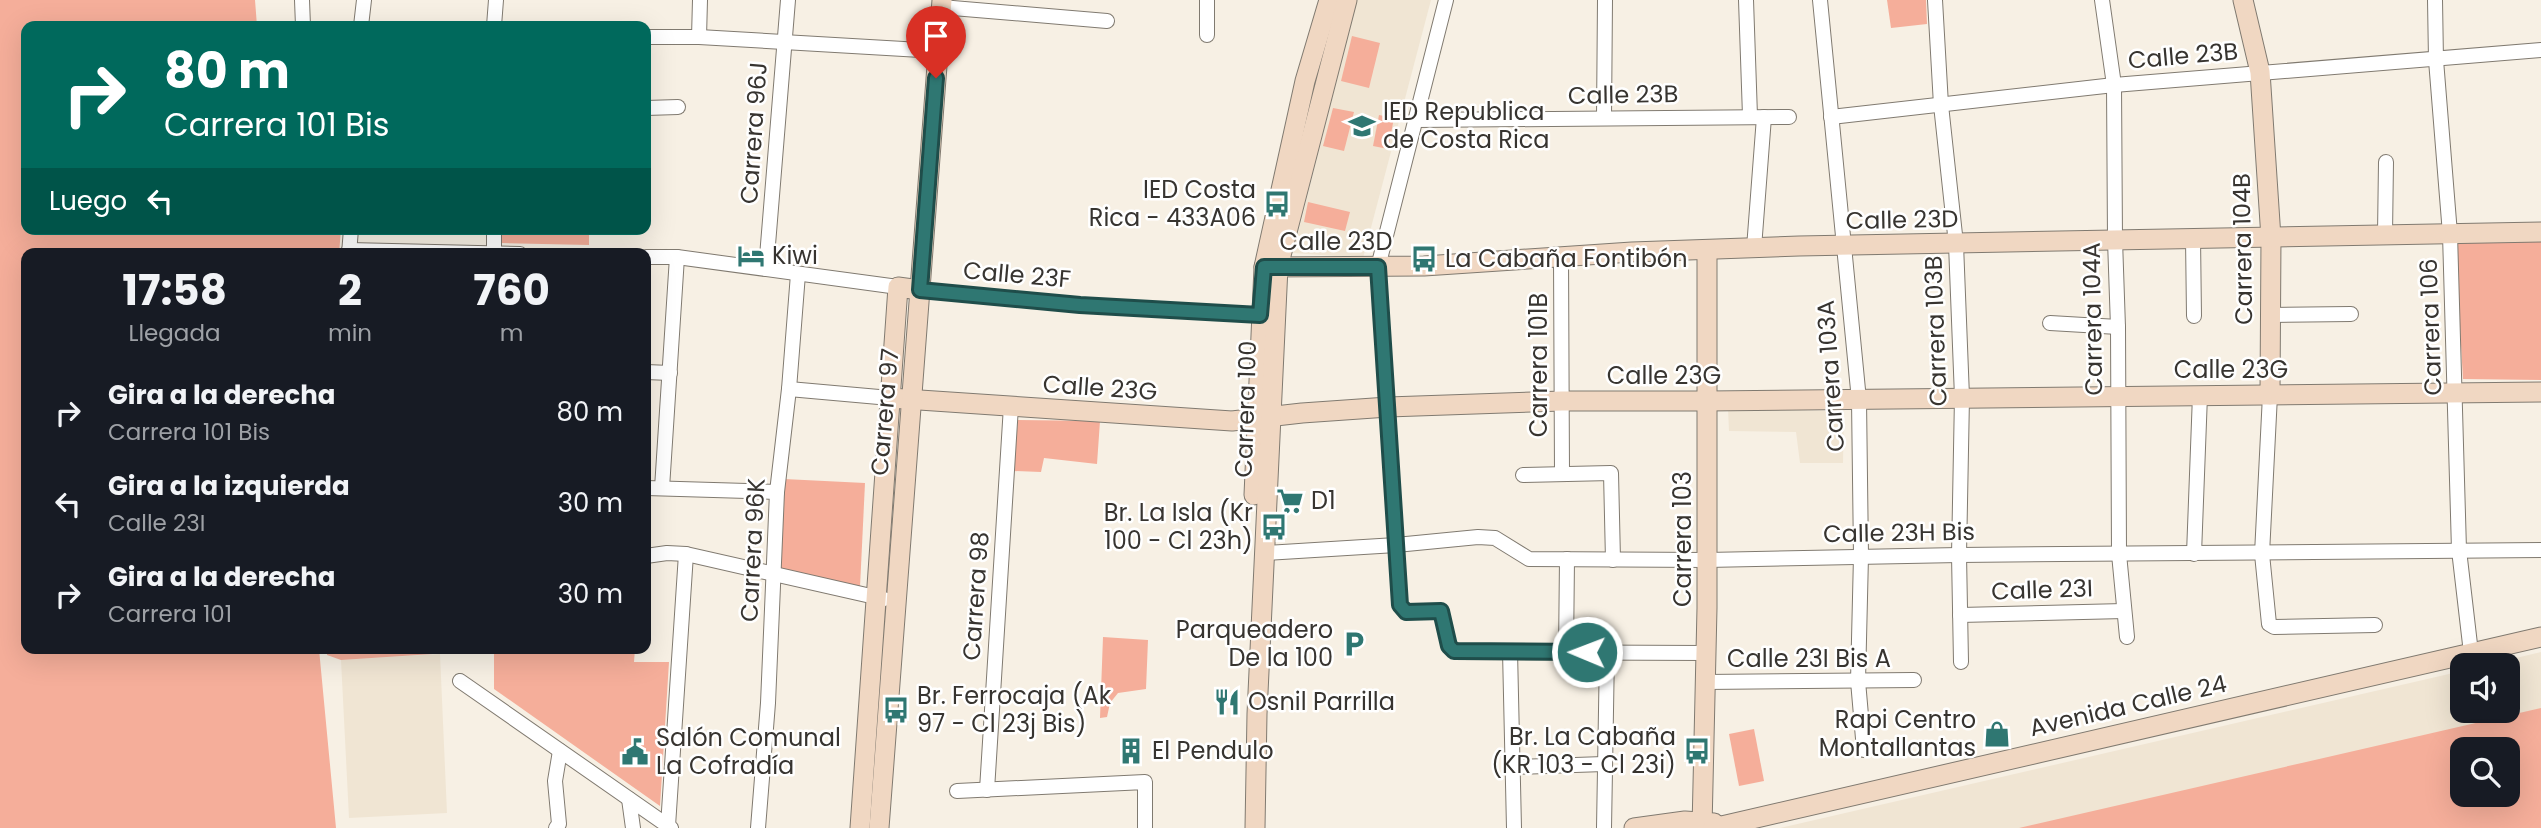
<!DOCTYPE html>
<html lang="es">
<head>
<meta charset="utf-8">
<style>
	body { margin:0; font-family:Poppins,sans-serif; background:#20242c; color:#f1f3f6; height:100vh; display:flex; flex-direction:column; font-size:26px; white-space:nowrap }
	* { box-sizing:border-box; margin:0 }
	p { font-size:23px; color:#9ea1a6 }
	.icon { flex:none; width:38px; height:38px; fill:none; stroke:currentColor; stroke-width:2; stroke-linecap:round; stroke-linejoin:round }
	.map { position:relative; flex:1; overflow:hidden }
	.side { position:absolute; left:21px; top:248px; width:630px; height:406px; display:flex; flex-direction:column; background:#171b24; border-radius:14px; box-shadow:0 7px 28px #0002 }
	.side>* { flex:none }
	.guide { position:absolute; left:21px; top:21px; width:630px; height:214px; border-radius:14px; box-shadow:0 7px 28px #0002; background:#00695c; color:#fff; overflow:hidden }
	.controls { position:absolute; left:2450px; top:653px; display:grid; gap:14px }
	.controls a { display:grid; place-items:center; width:70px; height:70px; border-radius:14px; background:#171b24; box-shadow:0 7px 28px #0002; font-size:35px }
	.pin { position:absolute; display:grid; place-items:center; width:60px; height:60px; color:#fff; margin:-72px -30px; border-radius:50% 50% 50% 0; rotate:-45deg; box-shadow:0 0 7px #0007 }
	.pin .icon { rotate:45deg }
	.me { position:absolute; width:77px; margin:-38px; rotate:271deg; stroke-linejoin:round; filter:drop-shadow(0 0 5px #0008) }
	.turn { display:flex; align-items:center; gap:24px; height:147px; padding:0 28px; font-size:32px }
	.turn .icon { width:91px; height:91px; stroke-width:2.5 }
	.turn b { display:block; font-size:49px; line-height:60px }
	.then { display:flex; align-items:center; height:66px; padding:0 28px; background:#0003; gap:14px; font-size:26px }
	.eta { display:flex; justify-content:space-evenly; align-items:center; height:119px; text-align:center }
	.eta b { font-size:42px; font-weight:700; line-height:49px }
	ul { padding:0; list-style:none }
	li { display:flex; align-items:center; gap:21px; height:91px; padding:0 28px }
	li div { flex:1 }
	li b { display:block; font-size:26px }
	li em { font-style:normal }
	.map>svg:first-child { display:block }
</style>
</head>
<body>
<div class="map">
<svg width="2541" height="828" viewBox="0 0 2541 828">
	<rect width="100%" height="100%" fill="#f7f0e4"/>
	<g fill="#f0e5d3" fill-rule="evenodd">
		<path d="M1357 0H1431L1363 258 1293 253Z"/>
		<path d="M1728 409 1844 411 1843 463H1800L1796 432 1729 431Z"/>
		<path d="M2541 652V828H1780L2462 671V710H2508V665H2487ZM2462 749H2508V794H2462Z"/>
		<path d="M440 654 447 813 349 818 341 660Z"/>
	</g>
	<g fill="#f5ae9a" fill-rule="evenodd">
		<path d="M0 0H255L257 26H26V229H341L339 254H26V649H319L336 828H0Z"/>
		<path d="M1887 0H1926L1927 24 1891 28Z"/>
		<path d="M1352 36 1380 43 1369 88 1341 81Z"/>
		<path d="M1333 108 1354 112 1344 151 1323 146Z"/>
		<path d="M1379 115 1394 118 1388 149 1373 146Z"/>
		<path d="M1308 202 1350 212 1345 231 1304 222Z"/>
		<path d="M502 229H589V245L501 243Z"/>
		<path d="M2541 239V380L2463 379 2455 241Z"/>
		<path d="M1018 420 1100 421 1097 464 1044 458 1041 472 1013 471Z"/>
		<path d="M784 479 865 483 860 587 779 571Z"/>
		<path d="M1103 637 1148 640 1146 689 1118 693 1110 703 1107 717 1100 718Z"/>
		<path d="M327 649H635L634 662H669L660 806 494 689V650L341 660 327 655Z"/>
		<path d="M2541 708V828H2019ZM2462 749H2508V794H2462Z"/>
		<path d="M1754 729 1764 781 1739 786 1729 734Z"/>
	</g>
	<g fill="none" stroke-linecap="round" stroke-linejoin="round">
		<g stroke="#807a70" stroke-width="16">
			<g id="street">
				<path d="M302 0 303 26"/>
				<path d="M1207 0V35"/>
				<path d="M1446 0 1378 267 1400 605 1406 612 1441 611 1449 646 1459 652 1706 653"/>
				<path d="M1746 0 1750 116"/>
				<path d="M1820 0 1859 400 1861 556 1858 681 1864 750"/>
				<path d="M1935 0 1941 105 1956 244 1962 397 1959 555 1961 662"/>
				<path d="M2102 0 2114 85 2115 240 2118 327 2119 554 2127 637"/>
				<path d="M2435 0 2436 60 2450 234 2459 550 2471 653"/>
				<path d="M941 7 1107 21"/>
				<path d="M361 26 364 0"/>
				<path d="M494 26 496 0"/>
				<path d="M646 37H699L938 51"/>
				<path d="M699 37 700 0"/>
				<path d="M646 108 678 107"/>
				<path d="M1831 117 2114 85 2541 50"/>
				<path d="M1604 118 1605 0"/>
				<path d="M1416 120 1789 117"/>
				<path d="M494 229V253"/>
				<path d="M2385 234 2386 162"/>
				<path d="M2193 238 2194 316"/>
				<path d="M1754 248 1764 117"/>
				<path d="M349 250 520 254"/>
				<path d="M349 254 351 229"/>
				<path d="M646 257H677L898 287"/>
				<path d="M1561 257 1562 474"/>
				<path d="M766 269 788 0"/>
				<path d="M920 290 1080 305 1260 315"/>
				<path d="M2270 315 2351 314"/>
				<path d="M2050 323 2118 327"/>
				<path d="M646 372 670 373"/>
				<path d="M789 389 890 398"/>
				<path d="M2270 395 2262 554 2269 624 2274 627 2375 625"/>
				<path d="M1523 475 1611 473 1613 560"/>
				<path d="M646 488 777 492"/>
				<path d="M662 488 677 257"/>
				<path d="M1265 553 1396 545 1478 537 1495 538 1529 559 1707 560 1959 555 2541 550"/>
				<path d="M2194 554 2200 395"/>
				<path d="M646 556 667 553 686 554 884 599"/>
				<path d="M1960 615 2124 611"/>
				<path d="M1510 651 1514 828"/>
				<path d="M1566 652 1567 559"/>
				<path d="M460 681 671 828"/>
				<path d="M1705 682 1914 680"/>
				<path d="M1513 767 1604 764"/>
				<path d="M987 790 1011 406"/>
				<path d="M957 791 1145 782V828"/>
				<path d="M629 799 633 828"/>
				<path d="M668 826 686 554"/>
				<path d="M556 828 559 824 555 781 560 751"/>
				<path d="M758 828 768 703 777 492 789 389 798 274"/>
				<path d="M1604 828 1607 652"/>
			</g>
		</g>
		<g stroke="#807a70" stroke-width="21">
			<g id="secondary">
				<path d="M2243 0 2260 72 2271 238 2270 395"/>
				<path d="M1264 267 1424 266 1632 252 1799 246 2541 232"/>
				<path d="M890 398 1232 421 1302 413 1388 407 1562 401H1707L2541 392"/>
				<path d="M1254 495 1264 267 1305 81 1329 0"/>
				<path d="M860 828 898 287 920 290"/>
				<path d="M879 828 942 0"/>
				<path d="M1255 828 1257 714 1278 267 1347 0"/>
				<path d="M1634 828 1685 821 1714 823"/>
				<path d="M1702 828 1707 608V250"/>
				<path d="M1713 828 2541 637"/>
			</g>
		</g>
		<use href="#street" stroke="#fff" stroke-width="14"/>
		<use href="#secondary" stroke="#f0d7c2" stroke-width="19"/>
	</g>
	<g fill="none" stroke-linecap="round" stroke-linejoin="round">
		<g stroke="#1f4d4a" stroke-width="18">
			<path id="route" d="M936 78 920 290 1080 305 1260 315 1264 267H1378L1400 605 1406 612 1441 611 1449 646 1454 651 1587 652"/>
		</g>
		<use href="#route" stroke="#2f7772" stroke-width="12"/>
	</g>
	<defs>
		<g id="school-bare" transform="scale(2.1)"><path d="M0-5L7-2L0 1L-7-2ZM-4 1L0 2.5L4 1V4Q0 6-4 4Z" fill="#2f7772" stroke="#fff" stroke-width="2.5" paint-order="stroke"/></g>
		<g id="bus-bare" transform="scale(2.1)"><path d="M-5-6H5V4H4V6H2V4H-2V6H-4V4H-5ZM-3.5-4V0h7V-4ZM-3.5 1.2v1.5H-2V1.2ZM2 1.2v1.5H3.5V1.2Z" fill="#2f7772" stroke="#fff" stroke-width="2.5" paint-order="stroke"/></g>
		<g id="hotel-bare" transform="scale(2.1)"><path d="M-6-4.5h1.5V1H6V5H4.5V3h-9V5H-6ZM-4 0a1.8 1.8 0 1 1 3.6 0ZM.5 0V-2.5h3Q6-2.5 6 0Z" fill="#2f7772" stroke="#fff" stroke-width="2.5" paint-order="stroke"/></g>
		<g id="supermarket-bare" transform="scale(2.1)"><path d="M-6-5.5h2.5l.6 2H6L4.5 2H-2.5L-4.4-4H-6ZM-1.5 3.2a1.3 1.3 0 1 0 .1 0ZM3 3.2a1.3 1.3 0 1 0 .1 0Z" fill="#2f7772" stroke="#fff" stroke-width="2.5" paint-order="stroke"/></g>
		<g id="parking-bare" transform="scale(2.1)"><path d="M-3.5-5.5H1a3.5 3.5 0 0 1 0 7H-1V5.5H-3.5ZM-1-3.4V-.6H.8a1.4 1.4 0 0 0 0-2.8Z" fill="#2f7772" stroke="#fff" stroke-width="2.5" paint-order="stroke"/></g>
		<g id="restaurant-bare" transform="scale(2.1)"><path d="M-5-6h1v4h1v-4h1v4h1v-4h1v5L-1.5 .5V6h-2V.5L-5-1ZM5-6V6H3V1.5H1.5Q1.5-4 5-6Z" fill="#2f7772" stroke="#fff" stroke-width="2.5" paint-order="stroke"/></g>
		<g id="shop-bare" transform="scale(2.1)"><path d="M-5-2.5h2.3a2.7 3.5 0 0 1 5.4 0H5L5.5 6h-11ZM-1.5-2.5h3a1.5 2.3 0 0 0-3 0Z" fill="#2f7772" stroke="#fff" stroke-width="2.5" paint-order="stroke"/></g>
		<g id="building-bare" transform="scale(2.1)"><path d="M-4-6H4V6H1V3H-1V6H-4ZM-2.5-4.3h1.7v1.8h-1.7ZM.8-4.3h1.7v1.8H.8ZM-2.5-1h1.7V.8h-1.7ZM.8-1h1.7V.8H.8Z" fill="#2f7772" stroke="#fff" stroke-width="2.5" paint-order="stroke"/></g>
		<g id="civic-bare" transform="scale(2.1)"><path d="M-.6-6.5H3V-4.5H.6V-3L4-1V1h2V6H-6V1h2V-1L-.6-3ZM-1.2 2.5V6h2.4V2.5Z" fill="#2f7772" stroke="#fff" stroke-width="2.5" paint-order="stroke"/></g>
	</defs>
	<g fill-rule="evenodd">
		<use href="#school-bare" x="1362" y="126"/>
		<use href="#bus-bare" x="1277" y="204"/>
		<use href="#hotel-bare" x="751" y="256"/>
		<use href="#bus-bare" x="1424" y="259"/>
		<use href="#supermarket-bare" x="1290" y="501"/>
		<use href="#bus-bare" x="1274" y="527"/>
		<use href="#parking-bare" x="1354" y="644"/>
		<use href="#restaurant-bare" x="1227" y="702"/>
		<use href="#bus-bare" x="896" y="710"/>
		<use href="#shop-bare" x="1997" y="734"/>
		<use href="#building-bare" x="1131" y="751"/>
		<use href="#bus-bare" x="1697" y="751"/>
		<use href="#civic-bare" x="635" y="752"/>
	</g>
	<g text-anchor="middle" stroke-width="5" stroke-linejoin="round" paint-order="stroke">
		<g font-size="24" fill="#373430" stroke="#fff">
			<text transform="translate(2183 56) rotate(-5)" y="8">Calle 23B</text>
			<text transform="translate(1623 95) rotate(-1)" y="8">Calle 23B</text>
			<text transform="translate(754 133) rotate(-86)" y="8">Carrera 96J</text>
			<text transform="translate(1902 220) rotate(-1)" y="8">Calle 23D</text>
			<text x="1336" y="250">Calle 23D</text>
			<text transform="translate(2243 249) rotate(-91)" y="8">Carrera 104B</text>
			<text transform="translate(1017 275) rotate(5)" y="8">Calle 23F</text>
			<text transform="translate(2093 319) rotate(-91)" y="8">Carrera 104A</text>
			<text transform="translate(2431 327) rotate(-92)" y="8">Carrera 106</text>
			<text transform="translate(1936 331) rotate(-92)" y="8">Carrera 103B</text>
			<text transform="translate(1539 365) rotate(-90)" y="8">Carrera 101B</text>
			<text x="2231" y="378">Calle 23G</text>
			<text x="1664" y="384">Calle 23G</text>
			<text transform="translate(1831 376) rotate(-94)" y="8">Carrera 103A</text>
			<text transform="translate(1100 388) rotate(4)" y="8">Calle 23G</text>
			<text transform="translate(1246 409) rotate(-88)" y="8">Carrera 100</text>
			<text transform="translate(885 412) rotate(-85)" y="8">Carrera 97</text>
			<text transform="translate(1899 533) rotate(-1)" y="8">Calle 23H Bis</text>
			<text transform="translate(1683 539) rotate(-90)" y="8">Carrera 103</text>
			<text transform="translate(753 550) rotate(-87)" y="8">Carrera 96K</text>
			<text transform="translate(2042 590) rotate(-2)" y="8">Calle 23I</text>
			<text transform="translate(976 596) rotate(-86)" y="8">Carrera 98</text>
			<text x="1809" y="667">Calle 23I Bis A</text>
			<text transform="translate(2128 706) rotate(-13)" y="8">Avenida Calle 24</text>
		</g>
		<g font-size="24" fill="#373430" stroke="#fff" text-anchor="start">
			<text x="1383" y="120">IED Republica<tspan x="1383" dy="28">de Costa Rica</tspan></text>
			<text x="1256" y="198" text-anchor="end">IED Costa<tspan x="1256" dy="28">Rica - 433A06</tspan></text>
			<text x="772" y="264">Kiwi</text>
			<text x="1445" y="267">La Cabaña Fontibón</text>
			<text x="1311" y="509">D1</text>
			<text x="1253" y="521" text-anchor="end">Br. La Isla (Kr<tspan x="1253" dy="28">100 - Cl 23h)</tspan></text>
			<text x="1333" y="638" text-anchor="end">Parqueadero<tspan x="1333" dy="28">De la 100</tspan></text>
			<text x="917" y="704">Br. Ferrocaja (Ak<tspan x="917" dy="28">97 - Cl 23j Bis)</tspan></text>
			<text x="1248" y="710">Osnil Parrilla</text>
			<text x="1976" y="728" text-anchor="end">Rapi Centro<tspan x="1976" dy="28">Montallantas</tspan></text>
			<text x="1676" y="745" text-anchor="end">Br. La Cabaña<tspan x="1676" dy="28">(KR 103 - Cl 23i)</tspan></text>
			<text x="656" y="746">Salón Comunal<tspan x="656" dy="28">La Cofradía</tspan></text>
			<text x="1152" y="759">El Pendulo</text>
		</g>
	</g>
</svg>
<div class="controls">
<a><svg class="icon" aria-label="sound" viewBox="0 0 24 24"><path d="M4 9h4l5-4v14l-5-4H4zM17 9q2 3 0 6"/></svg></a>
<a><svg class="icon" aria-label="search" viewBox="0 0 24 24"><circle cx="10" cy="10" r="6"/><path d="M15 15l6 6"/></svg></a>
</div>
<div class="pin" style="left:936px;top:78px;background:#d93025"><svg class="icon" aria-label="arrive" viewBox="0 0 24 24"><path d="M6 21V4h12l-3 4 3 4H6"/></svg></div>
<svg class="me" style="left:1587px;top:652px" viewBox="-20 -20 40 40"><circle r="17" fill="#2f7772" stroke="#fff" stroke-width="3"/><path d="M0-11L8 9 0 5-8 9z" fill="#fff"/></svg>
<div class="guide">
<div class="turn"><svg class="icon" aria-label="right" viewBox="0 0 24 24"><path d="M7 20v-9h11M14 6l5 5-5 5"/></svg><div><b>80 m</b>Carrera 101 Bis</div></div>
<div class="then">Luego<svg class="icon" aria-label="left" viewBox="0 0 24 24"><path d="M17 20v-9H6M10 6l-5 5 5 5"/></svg></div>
</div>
<section class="side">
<div class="eta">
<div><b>17:58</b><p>Llegada</p></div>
<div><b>2</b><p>min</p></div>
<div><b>760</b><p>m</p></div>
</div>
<ul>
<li><svg class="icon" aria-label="right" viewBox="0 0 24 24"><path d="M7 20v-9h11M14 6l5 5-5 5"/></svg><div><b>Gira a la derecha</b><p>Carrera 101 Bis</p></div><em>80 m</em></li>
<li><svg class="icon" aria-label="left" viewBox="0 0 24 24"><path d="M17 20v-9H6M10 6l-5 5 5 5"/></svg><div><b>Gira a la izquierda</b><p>Calle 23I</p></div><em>30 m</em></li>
<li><svg class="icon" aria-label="right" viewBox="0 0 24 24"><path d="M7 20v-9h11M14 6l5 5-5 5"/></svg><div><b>Gira a la derecha</b><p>Carrera 101</p></div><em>30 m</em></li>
</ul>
</section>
</div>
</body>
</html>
